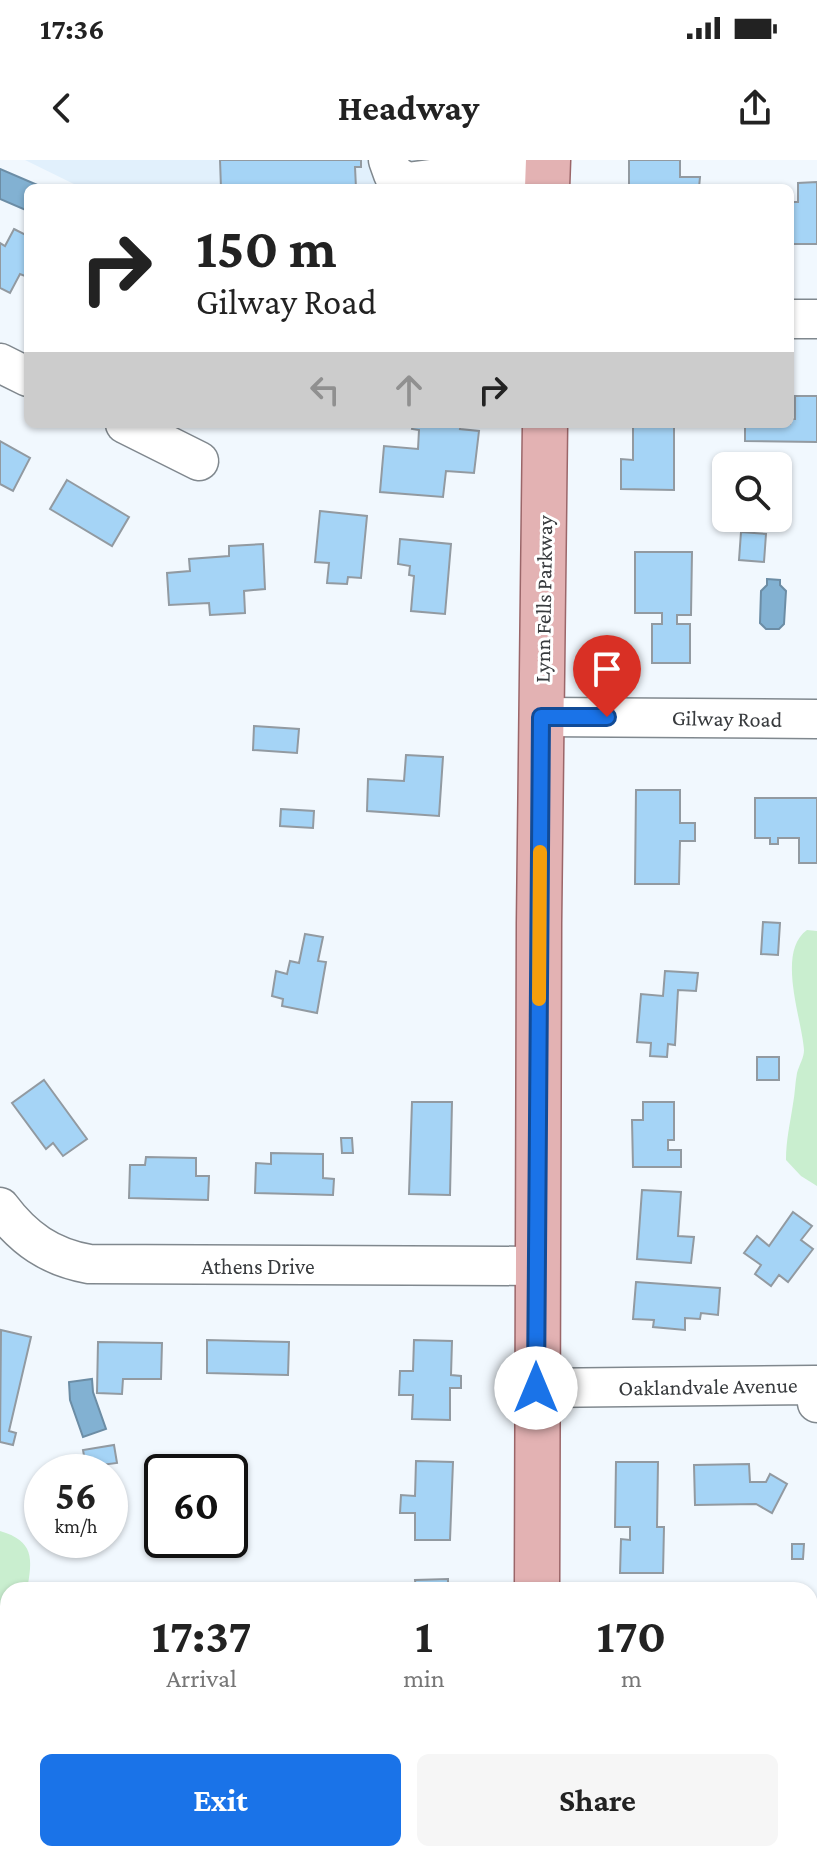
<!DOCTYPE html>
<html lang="en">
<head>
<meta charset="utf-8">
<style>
	body { margin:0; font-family:"Crimson Pro",serif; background:#f6f6f6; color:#222; height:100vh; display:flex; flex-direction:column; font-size:30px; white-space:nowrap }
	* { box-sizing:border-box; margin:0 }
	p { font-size:26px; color:#767676 }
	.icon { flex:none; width:44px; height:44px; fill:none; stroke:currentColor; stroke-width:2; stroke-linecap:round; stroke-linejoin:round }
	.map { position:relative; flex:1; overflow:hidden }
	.side { position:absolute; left:0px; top:1422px; width:818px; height:280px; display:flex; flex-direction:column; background:#fff; border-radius:24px 24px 0 0; box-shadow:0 2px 6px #0004 }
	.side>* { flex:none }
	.banner { position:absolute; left:24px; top:24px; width:770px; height:244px; border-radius:12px; box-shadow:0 2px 6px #0004; background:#fff; color:#222; overflow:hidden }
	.fabs { position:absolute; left:712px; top:292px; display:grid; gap:16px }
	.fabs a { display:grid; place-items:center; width:80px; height:80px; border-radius:12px; background:#fff; box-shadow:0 2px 6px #0004; font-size:40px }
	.speed { position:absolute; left:24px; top:1294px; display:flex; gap:16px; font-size:40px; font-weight:700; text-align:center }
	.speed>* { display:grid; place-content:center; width:104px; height:104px; border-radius:50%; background:#fff; box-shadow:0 2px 6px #0004; line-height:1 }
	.speed small { font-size:20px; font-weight:400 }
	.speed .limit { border:4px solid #111; border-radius:12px; background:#fff; color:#111 }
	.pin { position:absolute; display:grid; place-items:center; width:68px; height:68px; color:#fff; margin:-82px -34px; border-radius:50% 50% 50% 0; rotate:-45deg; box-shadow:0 0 8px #0007 }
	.pin .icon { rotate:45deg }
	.me { position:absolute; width:88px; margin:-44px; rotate:0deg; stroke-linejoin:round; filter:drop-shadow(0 0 6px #0008) }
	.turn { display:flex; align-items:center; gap:28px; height:168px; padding:0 40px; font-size:36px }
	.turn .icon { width:104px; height:104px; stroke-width:2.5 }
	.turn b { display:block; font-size:56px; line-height:68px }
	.lanes { display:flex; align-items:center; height:76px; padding:0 40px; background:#0003; justify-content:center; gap:40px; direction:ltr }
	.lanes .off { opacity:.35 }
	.eta { display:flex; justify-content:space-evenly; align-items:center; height:136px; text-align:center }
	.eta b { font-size:48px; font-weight:700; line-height:56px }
	.action { display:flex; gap:16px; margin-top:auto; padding:16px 40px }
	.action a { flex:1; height:92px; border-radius:12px; background:#1a73e8; color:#fff; font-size:32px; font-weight:700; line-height:92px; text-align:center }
	.action a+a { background:#f6f6f6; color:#222 }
	.status { display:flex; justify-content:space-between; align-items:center; height:56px; padding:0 40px; background:#fff; direction:ltr }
	.status svg { height:22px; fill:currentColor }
	header { display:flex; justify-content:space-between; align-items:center; height:104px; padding:0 40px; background:#fff; font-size:36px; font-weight:700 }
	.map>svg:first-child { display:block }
</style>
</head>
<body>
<div class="status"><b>17:36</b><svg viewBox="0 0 49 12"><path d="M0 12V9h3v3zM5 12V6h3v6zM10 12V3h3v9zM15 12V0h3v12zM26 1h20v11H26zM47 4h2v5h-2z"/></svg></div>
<header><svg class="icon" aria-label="back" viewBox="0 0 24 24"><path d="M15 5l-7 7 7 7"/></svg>Headway<svg class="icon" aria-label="share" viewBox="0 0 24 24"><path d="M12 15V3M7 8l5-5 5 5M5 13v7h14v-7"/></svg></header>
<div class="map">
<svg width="817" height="1702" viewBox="0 0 817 1702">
	<rect width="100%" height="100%" fill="#f1f8fe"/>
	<path fill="#e1f0fc" d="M25 0H500V28H82Z"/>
	<g fill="#c9eecf">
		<path d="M807 770 817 771V1026L801 1016 786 1000C786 980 790 964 793 944 795 934 795 923 797 913 799 905 804 898 804 890 802 859 776 792 807 770Z"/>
		<path d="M0 1371C34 1381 33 1398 27 1430H8V1500L0 1505Z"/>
		<path d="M810 1561 817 1565V1702H593L595 1694H810Z"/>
	</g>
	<g fill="#82b1d2" stroke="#6c8da5" stroke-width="2">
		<path d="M0 9 42 27 28 28V51L0 39Z"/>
		<path d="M767 419 780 420V425L786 431 784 464 779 469H766L760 463 761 431 767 425Z"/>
		<path d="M92 1219 93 1232 106 1269 83 1277 70 1240 69 1222Z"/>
	</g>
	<g fill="#a5d4f6" stroke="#929aa1" stroke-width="2">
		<path d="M220 0H361V7H355L356 28H221Z"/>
		<path d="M629 0H680V17H700L699 28H629Z"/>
		<path d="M817 22V84H793L792 92H790V42H798V23Z"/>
		<path d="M14 69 28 76V110L25 116 20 114 10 133 0 128V83L5 86Z"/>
		<path d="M795 236H817V282L745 281V264H790V259H795Z"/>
		<path d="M413 264H461L460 269 479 271 474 313 446 311 443 337 380 332 384 286 418 289 419 270 412 269Z"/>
		<path d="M622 264H674V330L621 329V299L633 300V267H622Z"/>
		<path d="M0 281 30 298 13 331 0 324Z"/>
		<path d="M67 320 129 357 112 386 50 349Z"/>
		<path d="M320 351 367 356 361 418 348 417 347 424 327 423 329 403 315 402Z"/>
		<path d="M741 372 766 374 764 402 739 400Z"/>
		<path d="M400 379 451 384 445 454 411 451 414 416 409 415 410 406 398 404Z"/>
		<path d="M263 384 265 429 244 431 245 453 210 455 209 443 169 445 167 413 190 411 189 399 229 396V386Z"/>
		<path d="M635 392H692L691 455H677V464H690V503H652V464H662V453H635Z"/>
		<path d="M254 566 299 569 297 593 253 590Z"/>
		<path d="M406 595 443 597 439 656 367 651 368 619 404 621Z"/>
		<path d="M636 630H680V663H695V681H680L679 724H635Z"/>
		<path d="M755 638H817V703H799V678H778V684H770V678H755Z"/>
		<path d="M281 649 314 651 313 668 280 666Z"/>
		<path d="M763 762 780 763 778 795 761 794Z"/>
		<path d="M305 774 323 777 318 801 326 802 317 853 282 846 283 839 272 836 276 811 287 814 290 801 299 803Z"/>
		<path d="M665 811 698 813 696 831 678 830 675 885 668 884 667 897 650 896 651 883 637 882 641 834 663 836Z"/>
		<rect x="757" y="897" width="22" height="23"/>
		<path d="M44 920 87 979 63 996 53 983 46 989 12 943Z"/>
		<path d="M412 942H452L450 1035 409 1034Z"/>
		<path d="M643 942H674V980H668V990H681V1007H633L632 960H643Z"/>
		<path d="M341 978H352L353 993H342Z"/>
		<path d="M271 993 323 994V1018L334 1019 333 1035 255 1033 256 1003 271 1004Z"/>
		<path d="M146 997 196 998V1016H209L208 1040 129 1038 130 1005H145Z"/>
		<path d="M642 1030 681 1032 678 1076 694 1077 691 1103 637 1099Z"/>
		<path d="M793 1052 812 1066 801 1080 813 1089 788 1122 779 1115 771 1126 755 1114 761 1105 744 1093 757 1076 769 1086Z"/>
		<path d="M636 1122 720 1128 718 1155 701 1153 700 1159 685 1158V1170L653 1167 654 1160 633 1159Z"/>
		<path d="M1 1170 31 1177 9 1271 16 1273 13 1285 0 1282Z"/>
		<path d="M207 1180 289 1182 288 1215 207 1213Z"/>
		<path d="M414 1180 452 1181 451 1215 461 1216V1228H450V1260L412 1259 413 1235H399L400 1211H413Z"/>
		<path d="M98 1182 162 1183 161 1219H123L122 1234 97 1233Z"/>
		<path d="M114 1285 117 1303 86 1307 83 1290Z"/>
		<path d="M416 1301 453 1302 450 1380H415V1353H400L401 1335 415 1336Z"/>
		<path d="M616 1302H658L657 1367H664L663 1413H620L621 1379 630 1380V1367H615Z"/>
		<path d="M749 1304 750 1322H766L770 1314 787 1324 772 1353 756 1344 695 1345 694 1305Z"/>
		<path d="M792 1384H804L803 1399H792Z"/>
		<path d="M448 1419V1430H416L415 1420Z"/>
		<path d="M0 1663 8 1664V1694H40V1702H0Z"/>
		<path d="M339 1694H373L372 1702H345Z"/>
	</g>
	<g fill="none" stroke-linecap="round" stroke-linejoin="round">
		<g stroke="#80888e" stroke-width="41">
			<g id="minor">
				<path d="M388 0 393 14 407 22 479 13 547 20"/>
				<path d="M790 159H817"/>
				<path d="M0 203 28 217"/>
				<path d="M125 264 199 301"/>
				<path d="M541 557 817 559"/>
				<path d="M0 1047C24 1079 50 1097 89 1104L537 1106"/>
				<path d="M536 1228 815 1225 817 1243"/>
				<path d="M390 1702 391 1694"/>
			</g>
		</g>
		<g stroke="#9b6669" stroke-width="47">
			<g id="major">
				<path d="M547 28 548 0"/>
				<path d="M537 1430 539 763 545 264"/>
				<path d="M537 1702V1694"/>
			</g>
		</g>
		<use href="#minor" stroke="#fff" stroke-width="38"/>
		<use href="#major" stroke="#e3b2b3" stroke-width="44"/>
	</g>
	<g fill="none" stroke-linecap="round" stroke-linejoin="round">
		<g stroke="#114b97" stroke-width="20">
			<path id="route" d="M536 1228 541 557H607"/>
		</g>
		<use href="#route" stroke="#1a73e8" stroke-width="14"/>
		<path stroke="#f59e0b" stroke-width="14" d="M539 839 540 692"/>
	</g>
	<g text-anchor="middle" stroke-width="6" stroke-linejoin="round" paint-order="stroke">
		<g font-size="22" fill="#373a3d" stroke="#fff">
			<text transform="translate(543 439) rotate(-89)" y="8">Lynn Fells Parkway</text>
			<text transform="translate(727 558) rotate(1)" y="8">Gilway Road</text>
			<text x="258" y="1114">Athens Drive</text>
			<text transform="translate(708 1226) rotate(-1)" y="8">Oaklandvale Avenue</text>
		</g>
	</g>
</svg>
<div class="fabs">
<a><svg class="icon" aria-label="search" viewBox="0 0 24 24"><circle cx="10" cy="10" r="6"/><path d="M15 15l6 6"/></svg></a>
</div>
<div class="speed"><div>56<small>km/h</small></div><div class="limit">60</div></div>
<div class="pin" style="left:607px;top:557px;background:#d93025"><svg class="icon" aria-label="arrive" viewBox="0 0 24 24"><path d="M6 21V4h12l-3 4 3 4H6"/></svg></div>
<svg class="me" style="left:536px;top:1228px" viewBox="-20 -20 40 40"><circle r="19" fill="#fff"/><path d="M0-13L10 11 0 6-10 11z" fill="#1a73e8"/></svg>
<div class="banner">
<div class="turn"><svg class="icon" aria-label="right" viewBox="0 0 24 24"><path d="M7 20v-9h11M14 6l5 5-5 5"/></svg><div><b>150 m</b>Gilway Road</div></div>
<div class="lanes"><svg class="icon off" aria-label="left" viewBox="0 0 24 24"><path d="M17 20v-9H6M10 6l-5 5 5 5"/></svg><svg class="icon off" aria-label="ahead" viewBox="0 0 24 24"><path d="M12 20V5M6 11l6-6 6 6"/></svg><svg class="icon" aria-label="right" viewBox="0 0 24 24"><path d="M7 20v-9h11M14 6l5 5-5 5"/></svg></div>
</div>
<section class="side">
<div class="eta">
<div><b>17:37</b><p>Arrival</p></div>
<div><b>1</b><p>min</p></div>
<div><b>170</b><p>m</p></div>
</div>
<div class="action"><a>Exit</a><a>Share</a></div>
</section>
</div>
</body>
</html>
